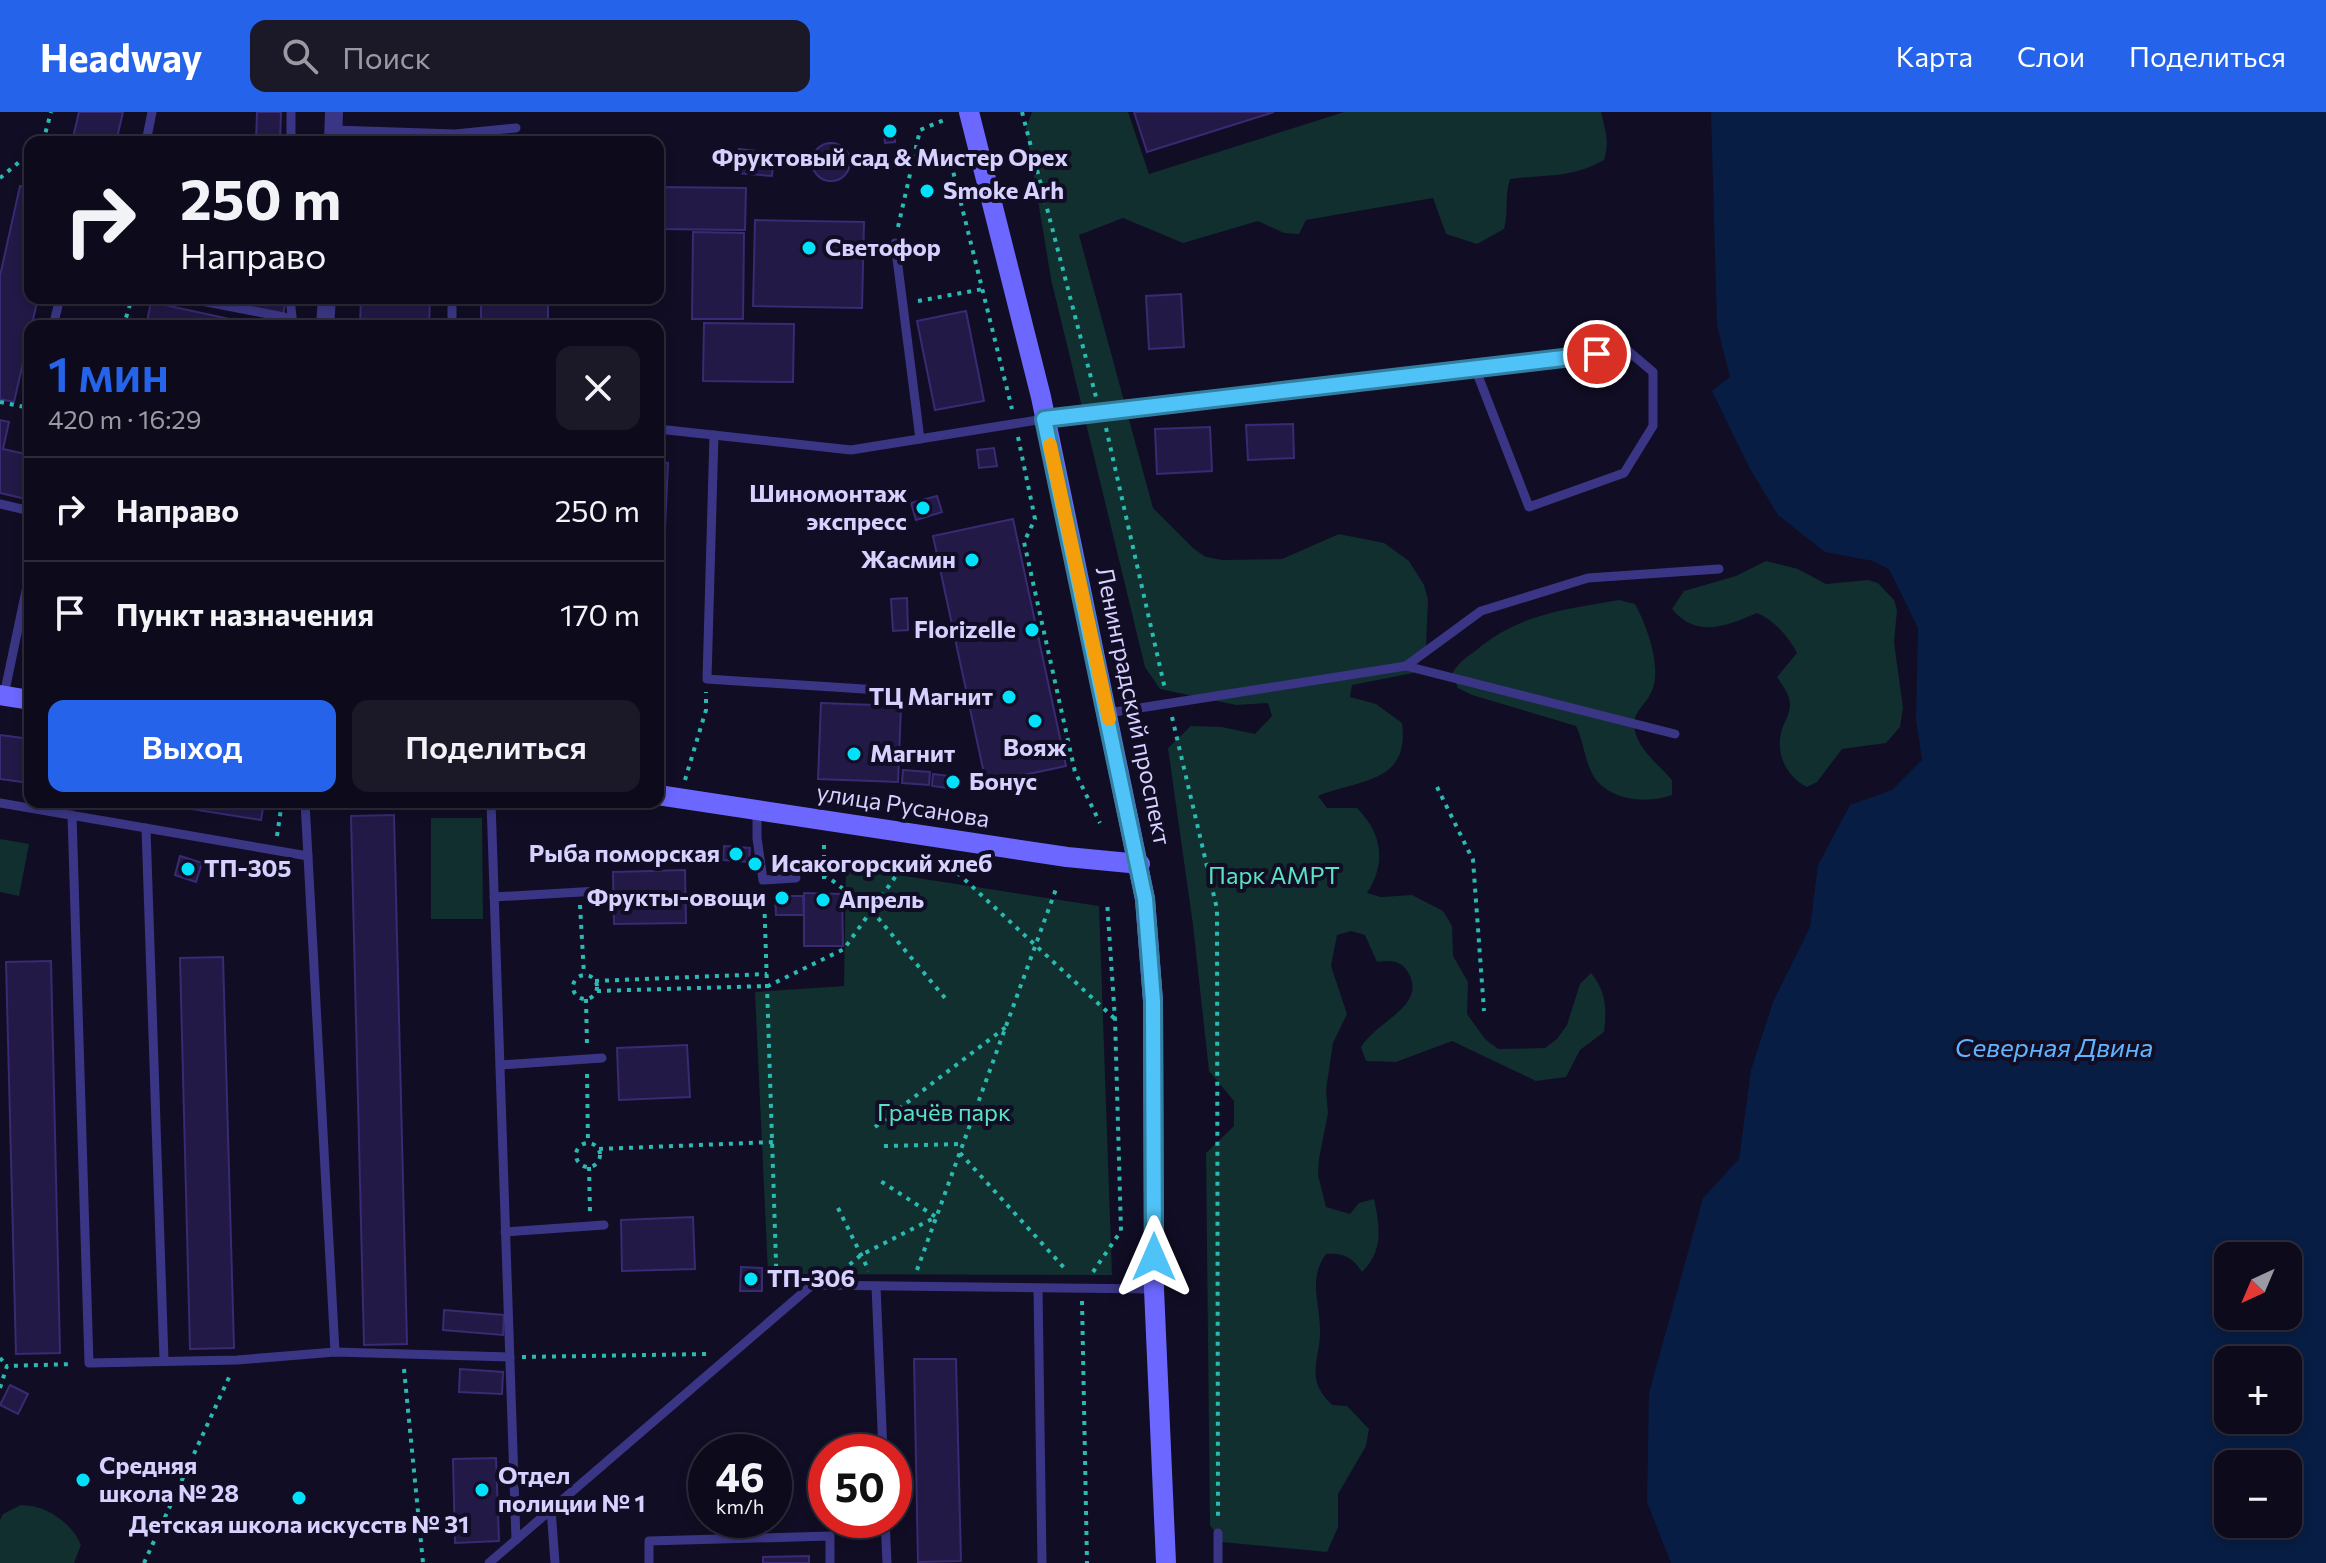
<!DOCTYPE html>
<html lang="ru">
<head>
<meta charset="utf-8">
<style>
	body { margin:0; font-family:Commissioner,sans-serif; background:#1b1828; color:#f1f3f6; height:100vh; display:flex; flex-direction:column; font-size:30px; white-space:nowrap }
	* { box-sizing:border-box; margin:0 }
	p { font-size:26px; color:#9a9aa3 }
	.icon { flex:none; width:44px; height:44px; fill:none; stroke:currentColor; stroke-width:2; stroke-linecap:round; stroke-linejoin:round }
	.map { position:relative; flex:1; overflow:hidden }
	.details { position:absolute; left:24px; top:208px; width:640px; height:488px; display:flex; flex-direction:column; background:#0d0a1b; border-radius:16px; box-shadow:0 4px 12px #0003,0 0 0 2px #2d2b3a }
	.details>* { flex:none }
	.top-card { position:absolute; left:24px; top:24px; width:640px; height:168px; border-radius:16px; box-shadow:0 4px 12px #0003,0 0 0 2px #2d2b3a; background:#0d0a1b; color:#f1f3f6; overflow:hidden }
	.needle { width:52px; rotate:224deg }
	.controls { position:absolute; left:2214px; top:1130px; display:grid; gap:16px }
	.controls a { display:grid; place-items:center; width:88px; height:88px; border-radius:16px; background:#0d0a1b; box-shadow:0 4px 12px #0003,0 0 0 2px #2d2b3a; font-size:40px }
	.speed { position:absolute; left:688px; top:1322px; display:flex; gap:16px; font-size:40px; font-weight:700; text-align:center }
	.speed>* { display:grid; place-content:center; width:104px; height:104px; border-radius:50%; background:#0d0a1b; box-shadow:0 4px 12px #0003,0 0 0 2px #2d2b3a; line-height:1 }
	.speed small { font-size:20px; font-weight:400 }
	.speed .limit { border:12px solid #d22; background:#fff; color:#111 }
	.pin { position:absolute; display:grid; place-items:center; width:68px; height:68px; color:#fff; margin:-34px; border:4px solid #fff; border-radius:50%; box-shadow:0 2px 8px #0007 }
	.me { position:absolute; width:88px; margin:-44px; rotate:0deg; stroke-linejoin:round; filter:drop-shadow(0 0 6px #0008) }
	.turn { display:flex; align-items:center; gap:28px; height:168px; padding:0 24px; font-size:36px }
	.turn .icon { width:104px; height:104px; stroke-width:2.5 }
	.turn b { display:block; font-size:56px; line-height:68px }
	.round { display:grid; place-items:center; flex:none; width:84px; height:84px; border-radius:16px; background:#1b1828 }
	.head { display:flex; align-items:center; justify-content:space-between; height:136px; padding:0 24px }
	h1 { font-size:48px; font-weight:600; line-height:60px; color:#2563eb }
	.cta { display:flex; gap:16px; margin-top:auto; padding:16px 24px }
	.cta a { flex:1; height:92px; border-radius:16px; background:#2563eb; color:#fff; font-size:32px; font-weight:600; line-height:92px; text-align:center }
	.cta a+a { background:#1b1828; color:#f1f3f6 }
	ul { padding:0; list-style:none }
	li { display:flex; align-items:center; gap:24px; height:104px; padding:0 24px; border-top:2px solid #2d2b3a }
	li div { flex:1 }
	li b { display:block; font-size:30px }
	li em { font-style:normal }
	header { display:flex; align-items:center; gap:48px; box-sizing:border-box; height:112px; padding:0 40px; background:#2563eb; color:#fff }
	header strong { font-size:38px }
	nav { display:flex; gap:44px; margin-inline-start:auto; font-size:28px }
	.search { width:560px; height:72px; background:#1b1828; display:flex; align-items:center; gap:20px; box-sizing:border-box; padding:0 28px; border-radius:16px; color:#9a9aa3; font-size:30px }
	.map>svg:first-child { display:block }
</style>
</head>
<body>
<header>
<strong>Headway</strong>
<div class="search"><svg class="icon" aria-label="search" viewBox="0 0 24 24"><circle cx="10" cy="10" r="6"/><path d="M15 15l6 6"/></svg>Поиск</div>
<nav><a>Карта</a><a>Слои</a><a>Поделиться</a></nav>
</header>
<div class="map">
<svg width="2326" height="1451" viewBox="0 0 2326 1451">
	<rect width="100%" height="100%" fill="#110d24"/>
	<g fill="#102f2e">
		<path d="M1032 0H1128L1149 62 1344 0H1601C1605 18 1610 29 1604 48 1570 67 1547 62 1510 67 1504 85 1509 99 1504 117L1477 132 1446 122 1433 86 1306 108 1299 122 1284 121 1258 109 1183 131 1123 106 1079 123 1153 396 1194 437 1206 445 1222 448 1282 447 1339 422 1384 431 1409 449 1424 473 1428 488 1426 533 1413 561 1352 573 1350 585 1376 592 1402 611C1410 672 1359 667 1318 684L1327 696H1357C1383 722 1386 752 1367 781L1381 785 1412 783 1443 799 1452 814 1453 844 1468 870 1467 902 1485 927 1498 937 1545 936 1557 927 1567 913 1580 872 1591 861C1606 879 1607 897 1604 920L1580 938 1566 965 1536 969 1452 929 1396 950 1366 949 1361 935C1378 908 1426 894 1409 862 1402 848 1391 848 1377 850L1365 823 1351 819 1337 823 1331 854 1347 902 1333 931 1326 978 1328 1001 1319 1047 1318 1063 1326 1095 1350 1102 1359 1091 1374 1087C1380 1115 1384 1138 1362 1160 1352 1145 1344 1141 1326 1142 1307 1168 1321 1192 1320 1222 1320 1236 1314 1251 1316 1266 1318 1278 1324 1284 1332 1293L1347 1294 1369 1317 1366 1334 1338 1382V1415L1327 1440 1221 1430 1210 1413 1206 1041 1234 1014V989L1209 959 1193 813 1168 636 1191 614 1222 615 1255 622 1272 604 1268 591 1236 593 1160 577 1145 555 1051 167 1026 16Z"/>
		<path d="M1766 449 1798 457 1826 472 1868 468 1878 471 1894 488 1897 498 1894 530 1903 596 1900 615 1886 631 1842 637 1817 670 1807 675C1785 664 1775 640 1782 617 1785 609 1790 601 1790 593 1790 583 1783 574 1777 565L1797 541C1789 525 1774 508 1757 501 1726 514 1697 527 1672 497L1684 479 1736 464Z"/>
		<path d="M1619 488 1635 492C1647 514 1663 557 1651 581 1644 595 1630 602 1635 619 1639 638 1660 654 1672 668V683C1645 693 1602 688 1590 657 1584 643 1583 628 1576 614L1472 583 1458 576 1452 562C1457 552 1465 546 1474 540 1520 501 1563 498 1619 488Z"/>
		<path d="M431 706H482L483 807H431Z"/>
		<path d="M0 727 29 732 19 784 0 780Z"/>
		<path d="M846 755 1099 794 1112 1163 768 1162 755 880 844 874Z"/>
		<path d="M21 1393C46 1393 72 1411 81 1433L74 1451H0V1408L3 1402Z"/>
	</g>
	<path fill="#081d43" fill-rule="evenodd" d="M1711 0H2326V1451H1671L1647 1390 1649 1281 1703 1086 1739 1047 1751 958 1773 890 1810 815 1818 753 1850 693 1892 678 1922 648 1916 607 1918 516 1889 457 1873 449 1825 440 1778 403 1749 355 1712 279 1730 265 1717 213ZM2228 1144H2288V1204H2228ZM2228 1248H2288V1308H2228ZM2228 1352H2288V1412H2228Z"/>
	<g fill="#221946" stroke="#392a73" stroke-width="2">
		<path d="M79 0H123L116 30H72Z"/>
		<path d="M257 0H281L280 30H256Z"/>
		<path d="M1134 0H1274L1147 40Z"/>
		<path d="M894 13 895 30 885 31 884 14Z"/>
		<path d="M553 25 603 26V30H553Z"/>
		<circle cx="831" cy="50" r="19"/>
		<path d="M739 37 774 41 772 64 737 61Z"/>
		<path d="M20 74 30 76V186H38L14 290 0 287V164Z"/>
		<path d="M658 75 746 76 745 118 658 117Z"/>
		<path d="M755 108 864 110 862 196 753 194Z"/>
		<path d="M693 120 744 121 743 207H692Z"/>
		<path d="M1181 182 1184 235 1149 237 1146 184Z"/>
		<path d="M208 186H286L282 209Z"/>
		<path d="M361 186H430L429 214H360Z"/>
		<rect x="481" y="186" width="67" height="28"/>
		<path d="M151 190 262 214H146Z"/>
		<path d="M966 199 984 289 935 298 917 209Z"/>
		<path d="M704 211 794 212 793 270 703 269Z"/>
		<path d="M0 308 9 310 3 337 30 343V388L0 381Z"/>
		<path d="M1293 312 1294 346 1248 348 1246 313Z"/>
		<path d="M1210 315 1212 359 1157 362 1155 317Z"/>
		<path d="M994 336 997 354 979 356 977 338Z"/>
		<path d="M658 350 668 351 659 550H658Z"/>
		<path d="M937 384 942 400 916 408 911 391Z"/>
		<path d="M1013 407 1066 654 986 671 933 424Z"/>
		<path d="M907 486 908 518 893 519 891 487Z"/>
		<path d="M821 591 901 594 898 670 818 667Z"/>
		<path d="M0 623 30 627V671L0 667Z"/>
		<path d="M903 658 930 660 929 673 902 671Z"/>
		<path d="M933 662 957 665 955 677 932 674Z"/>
		<path d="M147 690H264L261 708Z"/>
		<path d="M394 703 407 1232 364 1233 351 704Z"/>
		<path d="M724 734 750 736 749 750 723 748Z"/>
		<path d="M180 744 202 751 196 770 175 763Z"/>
		<path d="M685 758 686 811 614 812 613 760Z"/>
		<path d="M804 781 842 782 843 834H804Z"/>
		<path d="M775 784H803L804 803H776Z"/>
		<path d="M223 845 234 1236 190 1237 180 846Z"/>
		<path d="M51 849 60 1241 16 1242 6 850Z"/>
		<path d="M687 933 690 985 619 988 617 936Z"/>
		<path d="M693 1105 695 1157 622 1159 621 1108Z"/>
		<path d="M741 1155 762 1156V1179H740Z"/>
		<path d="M444 1198 504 1203 503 1223 443 1218Z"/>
		<path d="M914 1247H956L961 1449 918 1450Z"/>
		<path d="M460 1257 503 1260 502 1282 459 1280Z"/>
		<path d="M10 1273 28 1282 18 1302 0 1293Z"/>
		<path d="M496 1346 499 1429 455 1431 453 1347Z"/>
		<path d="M809 1444V1451H763V1445Z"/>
	</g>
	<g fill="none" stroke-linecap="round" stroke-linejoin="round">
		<g stroke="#2abab2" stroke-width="4" stroke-dasharray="4 6" stroke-linecap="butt">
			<path d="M1022 0 1096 285"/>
			<path d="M43 30 51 0"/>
			<path d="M951 51 1012 297"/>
			<path d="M0 66 30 41"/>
			<path d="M898 115 920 18 944 8"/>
			<path d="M918 189 983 177"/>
			<path d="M129 214 125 209 132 186"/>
			<path d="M0 290 30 296"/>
			<path d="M1106 316 1165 577"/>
			<path d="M1018 325 1035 407 1024 430 1075 660 1100 711"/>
			<path d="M1172 605 1217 797 1218 1407"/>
			<path d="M685 668 706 598V580"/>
			<path d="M1437 675 1473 748 1484 899"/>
			<path d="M277 724 282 690"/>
			<path d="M824 733V772"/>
			<path d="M950 754 1115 907"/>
			<path d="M824 762 873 800 945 886"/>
			<path d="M764 782 777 1181"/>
			<path d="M580 793 584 863"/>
			<circle cx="585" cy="875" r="12"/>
			<path d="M595 869 767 862"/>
			<path d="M597 879 768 874 844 837 908 747"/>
			<path d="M586 887 587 933"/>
			<path d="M587 962 588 1031"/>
			<path d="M875 1015 1006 915"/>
			<circle cx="588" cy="1043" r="12"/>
			<path d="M884 1034 962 1032"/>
			<path d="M599 1037 774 1030"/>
			<path d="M960 1041 1067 1159"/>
			<path d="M589 1055 590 1101"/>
			<path d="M838 1096 869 1159"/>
			<path d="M917 1158 1056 777"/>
			<path d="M842 1159 861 1143 936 1105 879 1068"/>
			<path d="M1093 1160 1121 1119 1115 907 1107 789"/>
			<path d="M1082 1189 1087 1451"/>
			<path d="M522 1245 709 1242"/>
			<path d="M0 1246 7 1254"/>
			<path d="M404 1257 423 1451"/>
			<path d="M0 1276 7 1254 73 1252"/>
			<path d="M144 1451 231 1261"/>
		</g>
		<g stroke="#3a3685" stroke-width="9">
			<path d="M334 18 455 22 516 16"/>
			<path d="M146 30 152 0"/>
			<path d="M291 30V0"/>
			<path d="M895 131 920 327"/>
			<path d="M186 186 284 205 283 214"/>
			<path d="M290 186 293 214"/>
			<path d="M53 214 60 186"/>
			<path d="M452 214V186"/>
			<path d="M658 317 851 338 1044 307 1627 238 1653 260V314L1624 361 1529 395 1475 256"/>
			<path d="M714 323 707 567 895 579"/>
			<path d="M0 392 30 399"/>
			<path d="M1406 554 1481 499 1588 466 1719 457"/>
			<path d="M4 583 30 460"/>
			<path d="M1108 601 1406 554 1675 622"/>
			<path d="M305 690 335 1240"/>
			<path d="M491 690 516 1428"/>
			<path d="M0 691 308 744"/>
			<path d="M757 698V726L763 768 796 766"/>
			<path d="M72 703 89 1251 237 1248 335 1240 510 1245"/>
			<path d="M146 716 164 1248"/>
			<path d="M494 785 598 779"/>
			<path d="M500 953 602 946"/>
			<path d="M505 1120 604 1113"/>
			<path d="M876 1174 883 1340"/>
			<path d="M1038 1176 1042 1451"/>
			<path d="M551 1397 555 1451"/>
			<path d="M885 1408 887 1451"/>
			<path d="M489 1451 812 1173 1154 1177"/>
			<path d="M649 1451V1429L830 1424V1451"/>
			<path d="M1218 1451V1421"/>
		</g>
		<g stroke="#3a3685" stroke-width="18">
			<path d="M333 30 334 0"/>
			<path d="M325 214 327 186"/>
		</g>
		<g stroke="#6c68ff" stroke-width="20">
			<path d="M969 0 1041 285 1145 787 1153 889 1154 1177 1166 1451"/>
			<path d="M0 583 30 588"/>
			<path d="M658 683 1067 745 1140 752"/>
		</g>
	</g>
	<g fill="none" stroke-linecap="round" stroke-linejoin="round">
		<g stroke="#337fa1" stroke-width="20">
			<path id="route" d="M1154 1145 1153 889 1145 787 1044 307 1597 242"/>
		</g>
		<use href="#route" stroke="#4fc3f7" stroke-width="14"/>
		<path stroke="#f59e0b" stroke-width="14" d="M1050 333 1109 607"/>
	</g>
	<g fill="#00e1fc" stroke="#110d24" stroke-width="3">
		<circle cx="890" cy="19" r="8"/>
		<circle cx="927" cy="79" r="8"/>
		<circle cx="809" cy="136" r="8"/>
		<circle cx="923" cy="396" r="8"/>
		<circle cx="972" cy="448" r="8"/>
		<circle cx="1032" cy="518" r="8"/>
		<circle cx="1009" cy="585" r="8"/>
		<circle cx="1035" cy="609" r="8"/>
		<circle cx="854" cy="642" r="8"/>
		<circle cx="953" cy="670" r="8"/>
		<circle cx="736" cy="742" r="8"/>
		<circle cx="755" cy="752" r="8"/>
		<circle cx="188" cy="757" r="8"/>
		<circle cx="782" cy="786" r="8"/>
		<circle cx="823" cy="788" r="8"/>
		<circle cx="751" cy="1167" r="8"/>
		<circle cx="83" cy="1368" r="8"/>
		<circle cx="482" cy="1378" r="8"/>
		<circle cx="299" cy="1386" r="8"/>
	</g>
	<g text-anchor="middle" stroke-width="8" stroke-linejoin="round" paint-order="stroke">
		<g font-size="24" font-weight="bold" fill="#d6d1ff" stroke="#110d24" text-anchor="start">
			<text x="890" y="54" text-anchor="middle">Фруктовый сад &amp; Мистер Орех</text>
			<text x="943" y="87">Smoke Arh</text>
			<text x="825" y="144">Светофор</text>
			<text x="907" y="390" text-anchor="end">Шиномонтаж<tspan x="907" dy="28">экспресс</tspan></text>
			<text x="956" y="456" text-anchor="end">Жасмин</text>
			<text x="1016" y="526" text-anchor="end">Florizelle</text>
			<text x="993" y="593" text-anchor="end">ТЦ Магнит</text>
			<text x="1035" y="644" text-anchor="middle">Вояж</text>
			<text x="870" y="650">Магнит</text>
			<text x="969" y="678">Бонус</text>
			<text x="720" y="750" text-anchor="end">Рыба поморская</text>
			<text x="771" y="760">Исакогорский хлеб</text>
			<text x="204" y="765">ТП-305</text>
			<text x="766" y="794" text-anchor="end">Фрукты-овощи</text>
			<text x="839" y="796">Апрель</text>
			<text x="767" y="1175">ТП-306</text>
			<text x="99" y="1362">Средняя<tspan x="99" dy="28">школа № 28</tspan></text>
			<text x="498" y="1372">Отдел<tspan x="498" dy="28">полиции № 1</tspan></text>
			<text x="299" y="1421" text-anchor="middle">Детская школа искусств № 31</text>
		</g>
		<g font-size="24" fill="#d6d1ff" stroke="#110d24">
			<text transform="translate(1133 594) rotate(78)" y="8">Ленинградский проспект</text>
			<text transform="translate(903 694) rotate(9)" y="8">улица Русанова</text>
		</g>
		<g font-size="24" fill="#58e4c2" stroke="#110d24">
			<text x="1274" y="772">Парк АМРТ</text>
			<text x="944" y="1009">Грачёв парк</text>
		</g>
		<g font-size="26" font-style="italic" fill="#5fb4ff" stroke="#110d24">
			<text x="2054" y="945">Северная Двина</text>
		</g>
	</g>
</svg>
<div class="controls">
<a><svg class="needle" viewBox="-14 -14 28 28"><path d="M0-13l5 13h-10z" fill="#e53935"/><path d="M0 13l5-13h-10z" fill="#9a9aa3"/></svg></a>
<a>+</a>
<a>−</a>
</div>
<div class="speed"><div>46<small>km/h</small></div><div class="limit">50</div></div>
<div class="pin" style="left:1597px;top:242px;background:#d93025"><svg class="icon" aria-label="arrive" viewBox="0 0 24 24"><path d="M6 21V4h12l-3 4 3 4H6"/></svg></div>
<svg class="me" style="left:1154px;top:1145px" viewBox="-20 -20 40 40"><path d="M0-17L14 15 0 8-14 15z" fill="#4fc3f7" stroke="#fff" stroke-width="4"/></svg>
<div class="top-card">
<div class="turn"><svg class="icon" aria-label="right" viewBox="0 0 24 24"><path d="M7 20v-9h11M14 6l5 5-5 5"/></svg><div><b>250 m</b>Направо</div></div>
</div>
<section class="details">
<div class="head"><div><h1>1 мин</h1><p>420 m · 16:29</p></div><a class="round"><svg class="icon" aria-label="close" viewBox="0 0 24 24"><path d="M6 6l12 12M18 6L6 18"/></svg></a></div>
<ul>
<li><svg class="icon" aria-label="right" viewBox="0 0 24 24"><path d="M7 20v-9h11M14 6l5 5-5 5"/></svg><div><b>Направо</b></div><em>250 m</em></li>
<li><svg class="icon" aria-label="arrive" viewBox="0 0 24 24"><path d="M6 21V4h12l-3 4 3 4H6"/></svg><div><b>Пункт назначения</b></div><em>170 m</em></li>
</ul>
<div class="cta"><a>Выход</a><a>Поделиться</a></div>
</section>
</div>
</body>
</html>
